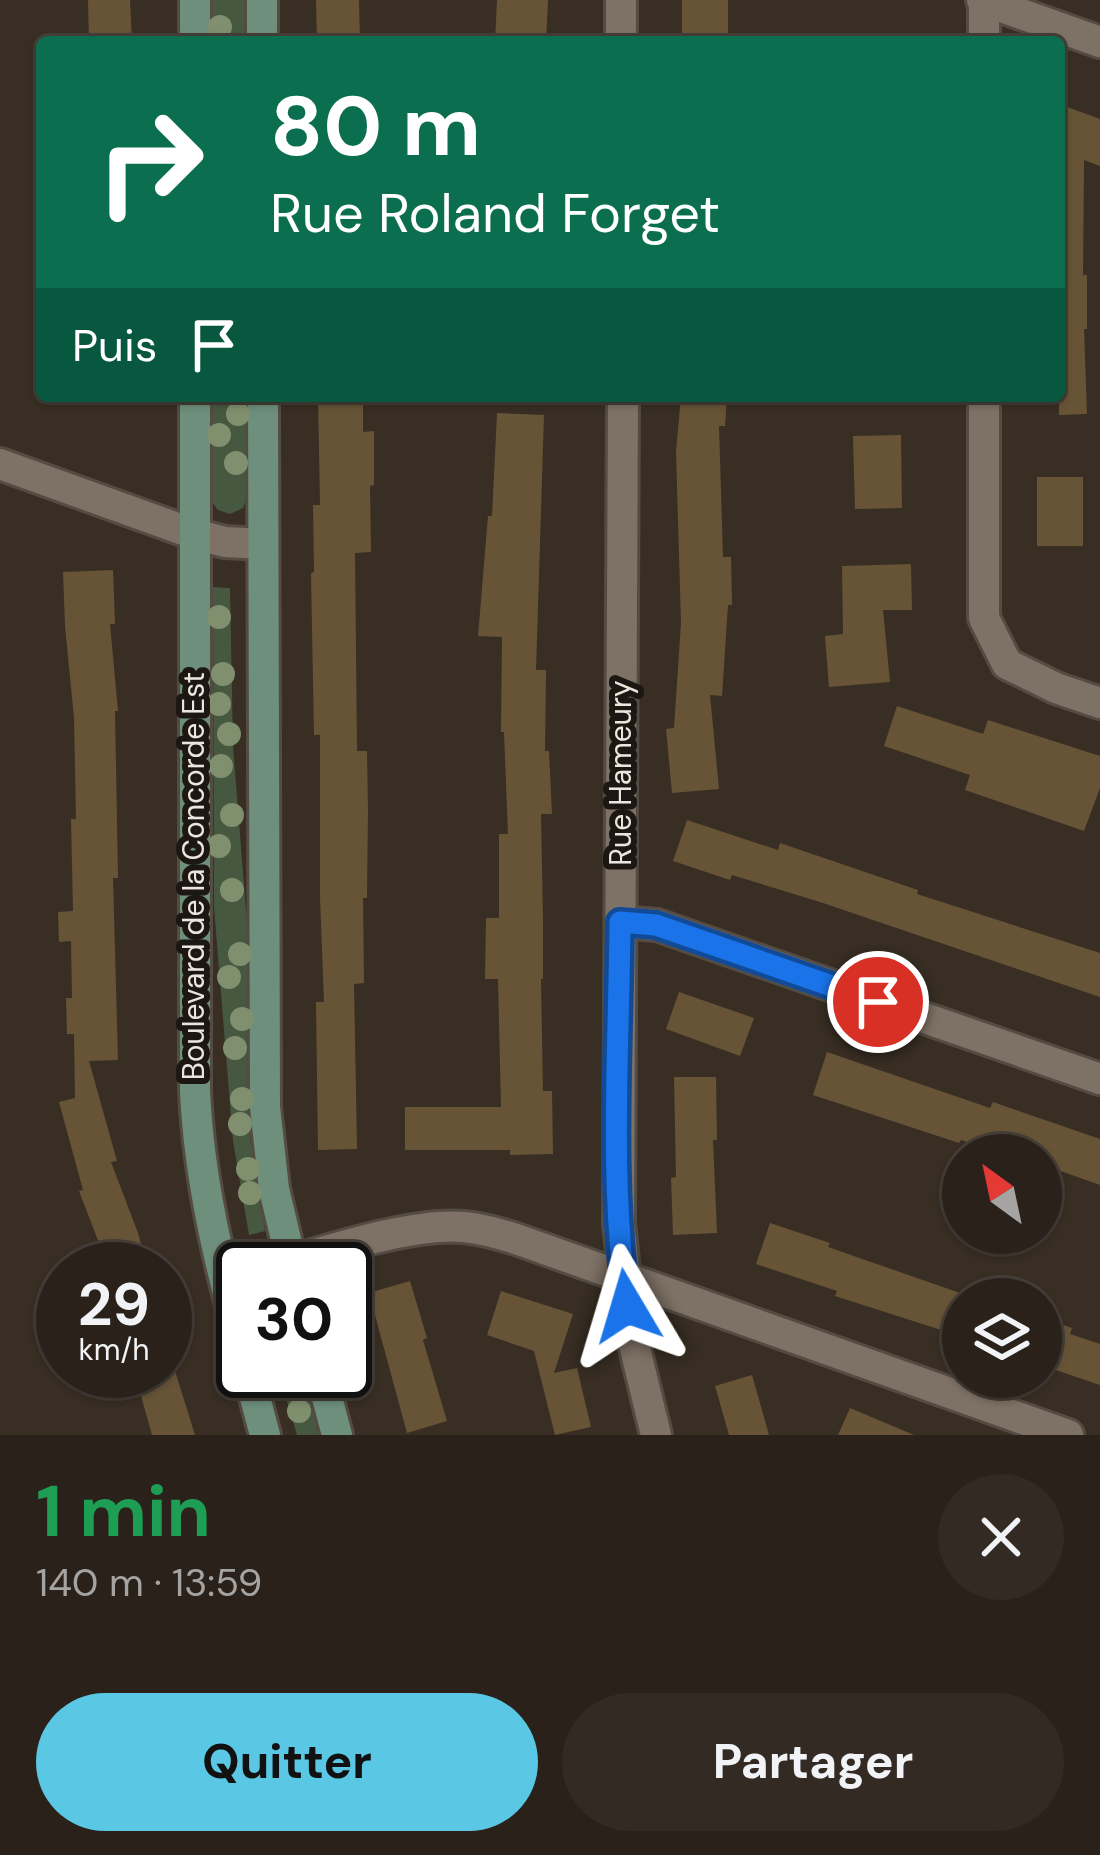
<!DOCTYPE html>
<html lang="fr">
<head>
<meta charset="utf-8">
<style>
	body { margin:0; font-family:"DM Sans",sans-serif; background:#322a23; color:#f1f3f6; height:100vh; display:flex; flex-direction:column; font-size:45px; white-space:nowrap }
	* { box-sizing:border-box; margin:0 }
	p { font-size:39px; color:#a5a4a2 }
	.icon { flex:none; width:66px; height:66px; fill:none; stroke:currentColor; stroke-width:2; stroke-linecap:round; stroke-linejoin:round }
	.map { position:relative; height:1435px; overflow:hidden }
	.panel { display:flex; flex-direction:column; background:#2a221a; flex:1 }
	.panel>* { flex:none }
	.banner { position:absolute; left:36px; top:36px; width:1029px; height:366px; border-radius:12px; box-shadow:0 3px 9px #0004,0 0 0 3px #463f39; background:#0b6e4f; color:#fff; overflow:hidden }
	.needle { width:78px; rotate:327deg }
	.fabs { position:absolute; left:942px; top:1134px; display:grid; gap:24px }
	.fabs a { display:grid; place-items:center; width:120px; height:120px; border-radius:50%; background:#2a221a; box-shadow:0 3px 9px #0004,0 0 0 3px #463f39; font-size:60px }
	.speed { position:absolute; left:36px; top:1242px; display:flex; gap:24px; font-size:60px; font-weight:700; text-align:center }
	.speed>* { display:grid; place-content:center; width:156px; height:156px; border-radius:50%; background:#2a221a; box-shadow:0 3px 9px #0004,0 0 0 3px #463f39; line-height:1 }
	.speed small { font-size:30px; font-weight:400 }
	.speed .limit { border:6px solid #111; border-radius:18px; background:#fff; color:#111 }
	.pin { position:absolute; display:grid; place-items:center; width:102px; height:102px; color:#fff; margin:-51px; border:6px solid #fff; border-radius:50%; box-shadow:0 3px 12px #0007 }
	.me { position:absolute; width:132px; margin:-66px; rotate:353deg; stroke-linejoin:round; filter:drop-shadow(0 0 9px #0008) }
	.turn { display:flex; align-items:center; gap:42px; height:252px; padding:0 36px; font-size:54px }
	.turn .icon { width:156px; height:156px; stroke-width:2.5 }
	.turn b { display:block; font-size:84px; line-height:102px }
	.then { display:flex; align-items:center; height:114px; padding:0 36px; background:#0003; gap:24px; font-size:45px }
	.round { display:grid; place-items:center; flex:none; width:126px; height:126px; border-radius:63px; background:#322a23 }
	.summary { display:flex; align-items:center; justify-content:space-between; height:204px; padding:0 36px }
	h1 { font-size:72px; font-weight:700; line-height:90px; color:#1e9e55 }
	.primary-button { display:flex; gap:24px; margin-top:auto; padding:24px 36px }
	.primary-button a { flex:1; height:138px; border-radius:72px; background:#5ac8e5; color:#111; font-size:48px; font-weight:700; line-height:138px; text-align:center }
	.primary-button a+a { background:#322a23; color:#f1f3f6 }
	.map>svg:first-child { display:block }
</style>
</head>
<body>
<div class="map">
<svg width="1100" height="1435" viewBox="0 0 1100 1435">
	<rect width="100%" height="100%" fill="#382e23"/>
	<g fill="#475841">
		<rect x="210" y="0" width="35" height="42"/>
		<path d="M210 396H246V500L243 508 230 514 218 510 211 501Z"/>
		<path d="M213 587 230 588 233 746 248 936 250 1138 265 1231 249 1235 233 1141 214 907Z"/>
		<path d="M278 1371H302L319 1435H297Z"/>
	</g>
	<g fill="#675437">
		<path d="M88 0H130L132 42H89Z"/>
		<path d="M316 0H359L360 42H317Z"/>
		<path d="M497 0H548L546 42H495Z"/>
		<rect x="682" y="0" width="46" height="42"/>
		<path d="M1059 104 1100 119V166L1084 160 1083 275H1087V329H1084L1087 414 1059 415Z"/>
		<path d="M318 396H363V432L374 431V485L370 486 371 552 355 553 357 751H367L368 809 367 898H363L364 983 354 984 357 1149 318 1150 316 1002H324L320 898V735H314L311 573 314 572 313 505H320Z"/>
		<path d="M681 396H727L725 426H719L723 557H731L732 605H728L722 696 710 695 719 789 672 793 666 729 674 728 681 623 676 451Z"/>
		<path d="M497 413 544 415 536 670H546L545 751H549L552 814H541L543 918V979H541L543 1091H552L553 1154 510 1155V1150H405V1107H501L498 979H485L486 918H499V834H508L504 732H501L502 637 478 636 488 516H492Z"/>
		<path d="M901 435 902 508 855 509 853 436Z"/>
		<rect x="1037" y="477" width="46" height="69"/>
		<path d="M911 564 912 610H883L890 682 829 687 825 636 843 634 842 566Z"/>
		<path d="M113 570 115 624H110L118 711H115L118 878H113L118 1060 89 1061 117 1161 111 1162 138 1233 148 1269H109L79 1191 83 1190 59 1102 75 1098 74 1034H67L66 998H72L71 941 59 942 58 912 73 911 71 819H76L74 718 65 626 63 572Z"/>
		<path d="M897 706 983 734 988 720 1100 756V788L1084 831 965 790 970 775 884 746Z"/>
		<path d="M687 820 778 850 780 843 918 890 917 894 1100 953V997L823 903 732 875 730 880 673 861Z"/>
		<path d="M679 992 754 1018 740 1056 666 1029Z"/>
		<path d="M827 1052 990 1108 993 1102 1100 1139V1185L1041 1164V1155H1006L961 1140 959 1143 813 1095Z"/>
		<path d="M674 1077H716L717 1140H713L717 1233 673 1235 671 1178 676 1177Z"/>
		<path d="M770 1223 830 1243 828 1247 963 1294V1337L835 1296 837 1291 756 1264Z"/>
		<path d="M410 1281 427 1338 423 1340 447 1421 407 1433 369 1293Z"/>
		<path d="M501 1291 573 1314 554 1373 577 1368 591 1427 555 1435 534 1351 487 1335Z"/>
		<path d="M1041 1317 1072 1328 1070 1334 1100 1344V1385L1041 1365Z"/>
		<path d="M134 1371H175L195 1435H152Z"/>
		<path d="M752 1375 769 1435H729L715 1386Z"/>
		<path d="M850 1408 914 1435H838Z"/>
	</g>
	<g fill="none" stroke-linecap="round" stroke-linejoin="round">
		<g stroke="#544c43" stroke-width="36">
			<g id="street">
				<path d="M621 0V42"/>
				<path d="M982 0 1100 42"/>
				<path d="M984 1V42"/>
				<path d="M623 396 619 1224 631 1332 656 1435"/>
				<path d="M984 396V618L1007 664 1056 688 1100 703"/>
				<path d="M0 464 194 534 225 542 263 544"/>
				<path d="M621 922 657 925 1100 1079"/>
				<path d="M264 1269C318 1254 410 1222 464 1227 483 1229 501 1234 519 1240L1068 1435"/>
			</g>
		</g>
		<g stroke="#544c43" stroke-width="36">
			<g id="secondary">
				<path d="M262 0V42"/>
				<path d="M195 42V0"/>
				<path d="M195 396V1091C199 1181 220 1265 243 1352"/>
				<path d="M263 396 265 1107 274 1189 293 1269"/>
				<path d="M248 1371 265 1435"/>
				<path d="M320 1371 337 1435"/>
			</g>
		</g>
		<use href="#street" stroke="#7e7165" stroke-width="30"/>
		<use href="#secondary" stroke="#6e8f7c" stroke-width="30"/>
	</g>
	<g fill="#808f6e">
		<circle cx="220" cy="27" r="12"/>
		<circle cx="238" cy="414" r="12"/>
		<circle cx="219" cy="435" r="12"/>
		<circle cx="236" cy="463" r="12"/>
		<circle cx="219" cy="617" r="12"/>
		<circle cx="223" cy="674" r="12"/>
		<circle cx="219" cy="704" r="12"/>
		<circle cx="229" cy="734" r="12"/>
		<circle cx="221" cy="766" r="12"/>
		<circle cx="232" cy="815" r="12"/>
		<circle cx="219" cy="846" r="12"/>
		<circle cx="232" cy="890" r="12"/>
		<circle cx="240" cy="954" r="12"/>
		<circle cx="229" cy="977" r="12"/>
		<circle cx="242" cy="1019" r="12"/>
		<circle cx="235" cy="1048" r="12"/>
		<circle cx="242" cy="1099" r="12"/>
		<circle cx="240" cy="1124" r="12"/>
		<circle cx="248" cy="1169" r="12"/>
		<circle cx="250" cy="1193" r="12"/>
		<circle cx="299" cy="1411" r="12"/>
	</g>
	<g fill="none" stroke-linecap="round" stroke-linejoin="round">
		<g stroke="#114b97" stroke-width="30">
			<path id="route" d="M627 1306C609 1180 619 1049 620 922L656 925 878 1002"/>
		</g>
		<use href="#route" stroke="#1a73e8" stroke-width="21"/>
	</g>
	<g text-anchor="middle" stroke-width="12" stroke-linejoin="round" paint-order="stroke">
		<g font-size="30" fill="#ece5de" stroke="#1c1712">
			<text transform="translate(621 773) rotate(-90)" y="10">Rue Hameury</text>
			<text transform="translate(194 876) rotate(-90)" y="10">Boulevard de la Concorde Est</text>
		</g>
	</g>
</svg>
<div class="fabs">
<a><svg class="needle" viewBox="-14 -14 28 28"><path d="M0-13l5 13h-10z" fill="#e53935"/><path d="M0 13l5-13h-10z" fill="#a5a4a2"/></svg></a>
<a><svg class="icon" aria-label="layers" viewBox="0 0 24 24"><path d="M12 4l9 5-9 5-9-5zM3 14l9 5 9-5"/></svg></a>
</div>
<div class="speed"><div>29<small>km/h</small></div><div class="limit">30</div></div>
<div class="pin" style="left:878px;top:1002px;background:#d93025"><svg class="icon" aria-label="arrive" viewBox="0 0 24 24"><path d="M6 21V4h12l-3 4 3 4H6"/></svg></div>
<svg class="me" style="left:627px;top:1306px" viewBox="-20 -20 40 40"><path d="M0-17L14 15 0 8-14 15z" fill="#1a73e8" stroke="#fff" stroke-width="4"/></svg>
<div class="banner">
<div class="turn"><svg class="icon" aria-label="right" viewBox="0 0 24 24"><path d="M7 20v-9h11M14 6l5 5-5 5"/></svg><div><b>80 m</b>Rue Roland Forget</div></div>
<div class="then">Puis<svg class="icon" aria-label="arrive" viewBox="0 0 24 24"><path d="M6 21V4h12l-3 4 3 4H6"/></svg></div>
</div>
</div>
<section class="panel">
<div class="summary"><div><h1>1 min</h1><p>140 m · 13:59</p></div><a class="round"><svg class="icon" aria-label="close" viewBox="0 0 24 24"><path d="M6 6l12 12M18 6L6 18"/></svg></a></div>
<div class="primary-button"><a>Quitter</a><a>Partager</a></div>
</section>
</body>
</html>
